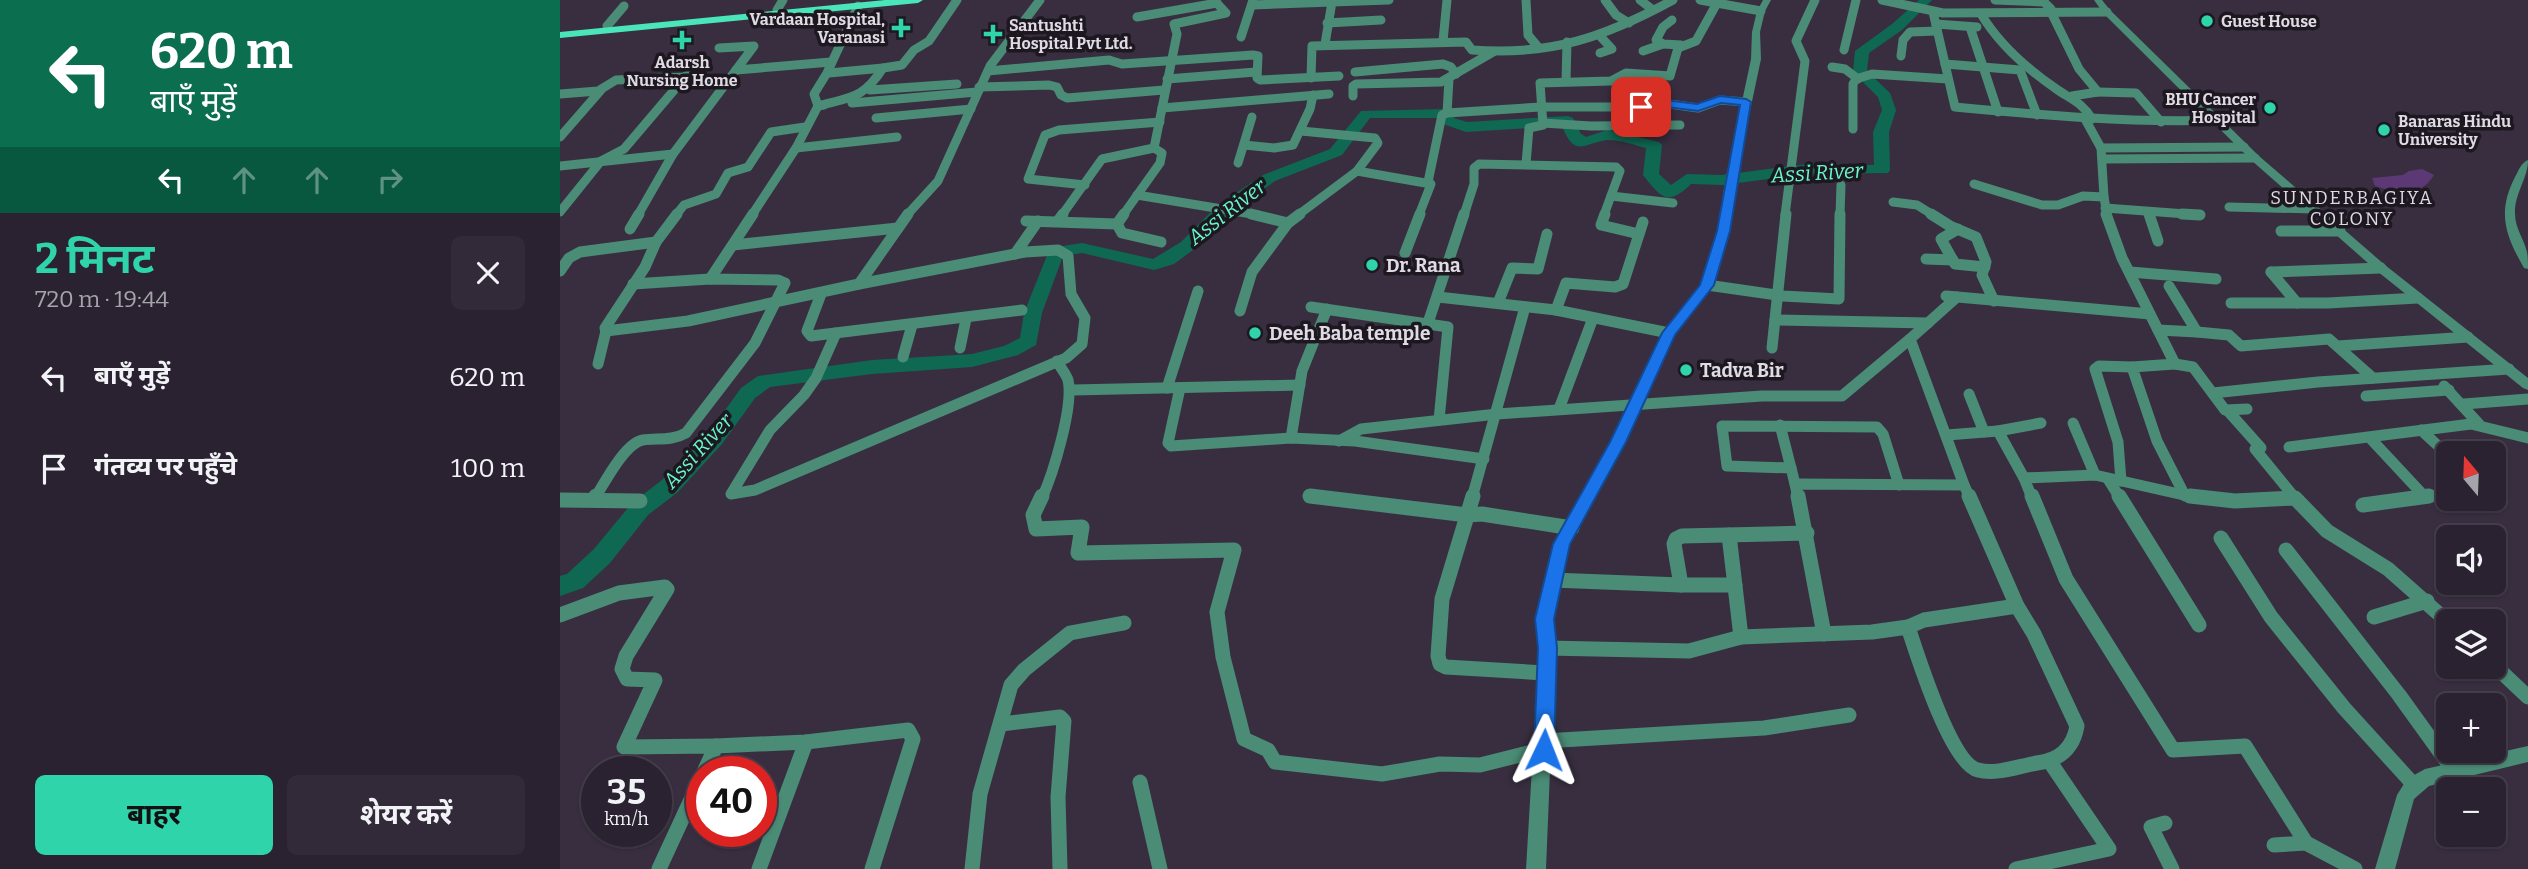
<!DOCTYPE html>
<html lang="hi">
<head>
<meta charset="utf-8">
<style>
	body { margin:0; font-family:Bitter,"Noto Sans Devanagari",serif; background:#322a38; color:#f1f3f6; height:100vh; display:flex; flex-direction:column; font-size:26px; white-space:nowrap }
	* { box-sizing:border-box; margin:0 }
	p { font-size:23px; color:#a5a4ab }
	.icon { flex:none; width:38px; height:38px; fill:none; stroke:currentColor; stroke-width:2; stroke-linecap:round; stroke-linejoin:round }
	.map { position:relative; flex:1; overflow:hidden }
	.drawer { display:flex; flex-direction:column; background:#2a2230; width:560px }
	.drawer>* { flex:none }
	.banner { background:#0b6e4f; color:#fff; overflow:hidden }
	.needle { width:46px; rotate:341deg }
	.controls { position:absolute; left:1876px; top:441px; display:grid; gap:14px }
	.controls a { display:grid; place-items:center; width:70px; height:70px; border-radius:10px; background:#2a2230; box-shadow:0 2px 5px #0004,0 0 0 2px #463f4c; font-size:35px }
	.speed { position:absolute; left:21px; top:756px; display:flex; gap:14px; font-size:35px; font-weight:700; text-align:center }
	.speed>* { display:grid; place-content:center; width:91px; height:91px; border-radius:50%; background:#2a2230; box-shadow:0 2px 5px #0004,0 0 0 2px #463f4c; line-height:1 }
	.speed small { font-size:18px; font-weight:400 }
	.speed .limit { border:10px solid #d22; background:#fff; color:#111 }
	.pin { position:absolute; display:grid; place-items:center; width:60px; height:60px; color:#fff; margin:-30px; border-radius:14px; box-shadow:0 4px 10px #0006 }
	.me { position:absolute; width:77px; margin:-38px; rotate:2deg; stroke-linejoin:round; filter:drop-shadow(0 0 5px #0008) }
	.turn { display:flex; align-items:center; gap:24px; height:147px; padding:0 35px; font-size:32px }
	.turn .icon { width:91px; height:91px; stroke-width:2.5 }
	.turn b { display:block; font-size:49px; line-height:60px }
	.lanes { display:flex; align-items:center; height:66px; padding:0 35px; background:#0003; justify-content:center; gap:35px; direction:ltr }
	.lanes .off { opacity:.35 }
	.round { display:grid; place-items:center; flex:none; width:74px; height:74px; border-radius:10px; background:#322a38 }
	.overview { display:flex; align-items:center; justify-content:space-between; height:119px; padding:0 35px }
	h1 { font-size:42px; font-weight:700; line-height:52px; color:#30d4aa }
	.cta { display:flex; gap:14px; margin-top:auto; padding:14px 35px }
	.cta a { flex:1; height:80px; border-radius:10px; background:#30d4aa; color:#111; font-size:28px; font-weight:700; line-height:80px; text-align:center }
	.cta a+a { background:#322a38; color:#f1f3f6 }
	ul { padding:0; list-style:none }
	li { display:flex; align-items:center; gap:21px; height:91px; padding:0 35px }
	li div { flex:1 }
	li b { display:block; font-size:26px }
	li em { font-style:normal }
	main { display:flex; flex:1; min-height:0 }
	.map>svg:first-child { display:block }
</style>
</head>
<body>
<main>
<section class="drawer">
<div class="banner">
<div class="turn"><svg class="icon" aria-label="left" viewBox="0 0 24 24"><path d="M17 20v-9H6M10 6l-5 5 5 5"/></svg><div><b>620 m</b>बाएँ मुड़ें</div></div>
<div class="lanes"><svg class="icon" aria-label="left" viewBox="0 0 24 24"><path d="M17 20v-9H6M10 6l-5 5 5 5"/></svg><svg class="icon off" aria-label="ahead" viewBox="0 0 24 24"><path d="M12 20V5M6 11l6-6 6 6"/></svg><svg class="icon off" aria-label="ahead" viewBox="0 0 24 24"><path d="M12 20V5M6 11l6-6 6 6"/></svg><svg class="icon off" aria-label="right" viewBox="0 0 24 24"><path d="M7 20v-9h11M14 6l5 5-5 5"/></svg></div>
</div>
<div class="overview"><div><h1>2 मिनट</h1><p>720 m · 19:44</p></div><a class="round"><svg class="icon" aria-label="close" viewBox="0 0 24 24"><path d="M6 6l12 12M18 6L6 18"/></svg></a></div>
<ul>
<li><svg class="icon" aria-label="left" viewBox="0 0 24 24"><path d="M17 20v-9H6M10 6l-5 5 5 5"/></svg><div><b>बाएँ मुड़ें</b></div><em>620 m</em></li>
<li><svg class="icon" aria-label="arrive" viewBox="0 0 24 24"><path d="M6 21V4h12l-3 4 3 4H6"/></svg><div><b>गंतव्य पर पहुँचे</b></div><em>100 m</em></li>
</ul>
<div class="cta"><a>बाहर</a><a>शेयर करें</a></div>
</section>
<div class="map">
<svg width="1968" height="869" viewBox="0 0 1968 869">
	<rect width="100%" height="100%" fill="#382e40"/>
	<path fill="#5c3874" d="M1862 169 1874 175C1861 198 1836 193 1815 186L1812 178 1843 175 1849 171Z"/>
	<g fill="none" stroke-linecap="round" stroke-linejoin="round">
		<path fill="#0f6852" fill-rule="evenodd" d="M1359 0H1372L1342 30 1309 53 1307 71 1330 93 1336 110 1329 132 1330 170 1328 173 1248 174 1162 185 1131 184C1108 206 1102 199 1083 175L1086 148C1075 145 1058 139 1047 140 1024 143 1015 159 1002 126L906 132 883 124 879 118H810L782 155 715 181 670 213 633 250 614 264 594 270 522 253 503 256 482 313 476 345 458 355 412 367 312 374 210 387 195 398 162 444 118 492 88 515 50 563 23 588 0 596V576L7 574 34 549 72 503 102 480 148 434 181 388 198 376 312 360 412 354 444 346 460 338 464 313 490 248 522 243 593 259 621 242 658 205 703 175 770 149 801 111 885 109 890 110 894 118 907 122 1008 116 1013 118 1021 134 1026 137 1047 130 1099 142 1102 145 1099 174 1111 185 1127 174 1162 175 1248 164 1314 165 1313 132 1322 110 1318 97 1293 72 1295 51 1332 24Z"/>
		<g stroke="#4a8c76" stroke-width="9">
			<path d="M966 0 968 35 978 47"/>
			<path d="M1045 0 1056 15 1069 23"/>
			<path d="M1080 0 1093 10"/>
			<path d="M1140 0 1201 11"/>
			<path d="M1322 0 1383 13 1547 12"/>
			<path d="M1435 0 1484 2 1491 9"/>
			<path d="M692 5 772 2"/>
			<path d="M217 10 223 0"/>
			<path d="M1373 12 1395 107C1482 115 1568 123 1656 120"/>
			<path d="M1491 12 1519 69 1538 92 1512 96"/>
			<path d="M1421 14C1439 44 1466 68 1495 88 1510 99 1522 102 1532 119"/>
			<path d="M577 17 657 3"/>
			<path d="M1112 20 1103 27 1096 40 1103 44 1121 45"/>
			<path d="M767 23 821 20"/>
			<path d="M1376 24 1417 27"/>
			<path d="M47 26 64 6"/>
			<path d="M1410 27 1438 112"/>
			<path d="M1040 36 1052 49 1040 53"/>
			<path d="M681 37 693 0"/>
			<path d="M883 41 887 0"/>
			<path d="M765 44 772 2 829 0"/>
			<path d="M448 46 525 41"/>
			<path d="M1284 50 1296 0"/>
			<path d="M1083 51 1103 44"/>
			<path d="M1341 56 1343 40 1350 32 1377 31"/>
			<path d="M1385 64 1460 70 1477 115"/>
			<path d="M1272 67 1285 69 1298 79"/>
			<path d="M176 70 271 62"/>
			<path d="M428 71 549 60 562 64 693 55 698 56 697 78 700 80 779 76"/>
			<path d="M795 72 883 64 891 67 896 74"/>
			<path d="M269 73 323 68"/>
			<path d="M751 78 752 46 906 42 912 50C991 56 1045 37 1113 0"/>
			<path d="M607 79 696 72"/>
			<path d="M1006 81 1007 42"/>
			<path d="M121 84 166 82"/>
			<path d="M419 87 489 85 497 87 501 95 507 98 604 90"/>
			<path d="M310 90 397 84"/>
			<path d="M1538 92 1576 93 1601 122"/>
			<path d="M0 94 38 91 56 80 127 77"/>
			<path d="M793 96V86L796 84 881 82 933 52"/>
			<path d="M1088 101 1138 108 1160 100 1186 102"/>
			<path d="M292 103 417 92"/>
			<path d="M264 105 258 106 254 94 267 73 298 6"/>
			<path d="M602 108 769 94"/>
			<path d="M887 113 889 79"/>
			<path d="M316 118 411 109"/>
			<path d="M983 123 1031 126 1120 125"/>
			<path d="M1293 129V84L1296 79 1312 74 1388 79"/>
			<path d="M741 131 815 138 818 143 797 171 871 184 859 215"/>
			<path d="M0 137 41 90"/>
			<path d="M684 145 714 148 733 145 750 109 753 95"/>
			<path d="M236 148 337 137"/>
			<path d="M1541 148 1684 147"/>
			<path d="M1542 159 1695 158"/>
			<path d="M678 163 692 117"/>
			<path d="M966 164 969 128 983 125 980 83 1051 81 1066 73 1110 76 1118 48 1136 41 1157 3"/>
			<path d="M0 166 113 154"/>
			<path d="M868 182 882 115 887 113 981 107H1074"/>
			<path d="M1414 184 1482 205H1498L1523 196 1544 197 1541 148 1525 119"/>
			<path d="M525 185 468 179 485 135 499 130 600 122"/>
			<path d="M577 195 698 215"/>
			<path d="M1051 196 1113 203"/>
			<path d="M1544 197 1547 215"/>
			<path d="M1333 202 1357 205 1373 215"/>
			<path d="M1669 207 1754 209"/>
			<path d="M1545 208 1640 215"/>
			<path d="M0 212 41 161 64 149 132 69"/>
			<path d="M78 215 113 154 194 46 159 48"/>
			<path d="M116 215 124 205 156 194 168 173 188 167 211 132 245 127"/>
			<path d="M192 215 236 148 258 106C291 97 303 99 323 68L342 65 354 50 369 41 397 0"/>
			<path d="M347 215 378 181 430 66 480 0"/>
			<path d="M502 215 542 159 594 148 617 34 614 24 666 13 654 0"/>
			<path d="M563 215 600 163 602 153 594 148"/>
			<path d="M738 215 797 171"/>
			<path d="M904 215 914 184V168L919 164 1056 167 1060 171 1044 215"/>
			<path d="M1225 215 1245 61 1236 41 1255 0"/>
			<path d="M1280 215 1281 185"/>
		</g>
		<g stroke="#4a8c76" stroke-width="11">
			<path d="M117 214 96 242 85 267 45 328 46 331 128 321 299 284 348 214"/>
			<path d="M564 214 557 224 562 233 601 242"/>
			<path d="M691 214 728 223"/>
			<path d="M1045 214 1041 225 1079 234"/>
			<path d="M1371 214 1390 226 1416 237 1426 262 1422 275 1434 301"/>
			<path d="M1546 214 1562 258 1615 364 1572 367 1597 441 1625 496"/>
			<path d="M1589 214 1598 241"/>
			<path d="M1622 214 1640 215"/>
			<path d="M466 221 557 224"/>
			<path d="M498 221 503 214"/>
			<path d="M70 229 79 214"/>
			<path d="M1398 229 1381 239 1395 264 1425 267"/>
			<path d="M1721 231H1780"/>
			<path d="M173 245 338 228"/>
			<path d="M845 253 860 214"/>
			<path d="M455 254 478 221"/>
			<path d="M1366 259 1393 260"/>
			<path d="M0 271 9 258 20 252 96 242"/>
			<path d="M1570 272 1656 279"/>
			<path d="M1711 272 1821 268"/>
			<path d="M1711 272 1737 303"/>
			<path d="M150 279 193 214"/>
			<path d="M1147 285 1223 296 1279 299 1280 214"/>
			<path d="M261 294 247 331 251 336 462 310"/>
			<path d="M1386 296 1590 314"/>
			<path d="M878 297 996 310 1109 333"/>
			<path d="M938 303 952 268 978 269 987 234"/>
			<path d="M1671 303H1768L1858 298"/>
			<path d="M751 307 888 327 879 420"/>
			<path d="M996 310 1006 283 1055 287 1063 284 1083 222"/>
			<path d="M680 311 692 272 728 223 740 214"/>
			<path d="M1215 320 1368 323"/>
			<path d="M868 323 904 214"/>
			<path d="M1598 330 1637 332 1609 286"/>
			<path d="M1637 332 1669 335 1681 346 1769 339 1813 378"/>
			<path d="M276 333 256 378 244 395 210 430 171 494 195 490 506 358 522 344 525 318 511 294 508 256 498 250 465 252 299 284"/>
			<path d="M1778 346 1908 337"/>
			<path d="M400 348 406 319"/>
			<path d="M1212 348 1226 214"/>
			<path d="M343 357 352 325"/>
			<path d="M38 364 46 331"/>
			<path d="M1615 364 1633 367 1665 410 1687 409"/>
			<path d="M1884 386 1919 424"/>
			<path d="M607 388 638 291"/>
			<path d="M620 388 608 443 611 446 731 438 795 441 924 459"/>
			<path d="M513 390 740 385"/>
			<path d="M1653 393 1758 382 1949 369"/>
			<path d="M1409 394 1424 432"/>
			<path d="M1806 396 1889 390"/>
			<path d="M1904 404 1968 399"/>
			<path d="M999 409 1033 318"/>
			<path d="M1668 411 1701 448"/>
			<path d="M1513 423 1535 475"/>
			<path d="M1220 425 1231 468"/>
			<path d="M1861 430 1888 455"/>
			<path d="M1387 435 1438 431"/>
			<path d="M731 438 742 371 767 309"/>
			<path d="M1810 438 1865 497"/>
			<path d="M779 441 801 429 937 414 1202 396H1282L1350 339"/>
			<path d="M1729 447 1911 424 1968 438"/>
			<path d="M1695 449 1735 498"/>
			<path d="M1464 478 1438 431 1481 423"/>
			<path d="M1548 479 1560 498"/>
			<path d="M1561 481 1558 442 1535 369 1539 366 1572 367"/>
			<path d="M1235 484 1231 468 1167 466 1162 426 1317 427 1323 434 1339 485"/>
			<path d="M1404 485 1410 498"/>
			<path d="M749 496 765 498"/>
			<path d="M35 498C45 482 65 443 83 440 98 438 112 441 126 433L195 343 225 283 218 280 150 279 73 284"/>
			<path d="M482 498C493 474 514 406 508 380 506 374 500 367 497 361"/>
			<path d="M912 498 965 307"/>
			<path d="M1238 498 1235 484 1404 485 1350 339 1397 297"/>
			<path d="M1472 498 1464 478 1535 475 1637 498"/>
			<path d="M1856 498 1885 494"/>
		</g>
		<g stroke="#4a8c76" stroke-width="15">
			<path d="M482 496 473 515 476 529 522 527 518 553 674 550 657 612 663 657 684 739 708 750 715 762 822 774 880 764 920 765 984 749"/>
			<path d="M750 496 907 515 922 514 1012 528"/>
			<path d="M913 496 882 599 878 656 880 664 886 667 985 673"/>
			<path d="M1238 496 1264 634"/>
			<path d="M1472 496 1506 579 1613 750 1685 746 1746 843"/>
			<path d="M1559 496 1639 625"/>
			<path d="M1630 496 1675 501 1735 498 1767 531 1828 569 1888 622"/>
			<path d="M1934 497 1940 503"/>
			<path d="M34 499 36 496"/>
			<path d="M0 500 80 501"/>
			<path d="M1803 505 1869 496"/>
			<path d="M1169 535 1181 637 1312 632 1348 627C1357 654 1391 764 1418 770 1436 775 1459 766 1477 763 1499 760 1513 749 1517 726L1474 634 1457 606 1409 496"/>
			<path d="M1661 538 1711 617 1784 708 1854 785"/>
			<path d="M1726 550 1839 695 1893 770"/>
			<path d="M992 580 1121 585 1114 544 1116 539 1122 536 1247 533"/>
			<path d="M1121 585H1175"/>
			<path d="M0 615 59 593 105 587 107 589 66 656 62 669 67 679 95 680 64 747 156 746 144 772"/>
			<path d="M1814 617 1867 601"/>
			<path d="M1348 627 1364 620 1457 606"/>
			<path d="M987 648 1129 651 1181 637"/>
			<path d="M1934 665 1968 697"/>
			<path d="M441 724 500 717 504 721 498 797 500 869"/>
			<path d="M984 741 1204 728 1289 715"/>
			<path d="M156 746 246 742 348 730 353 739 312 869"/>
			<path d="M580 782 600 869"/>
			<path d="M1605 823 1591 827 1612 869"/>
			<path d="M1714 845 1746 843 1795 869"/>
			<path d="M99 869 142 776"/>
			<path d="M199 869 246 742"/>
			<path d="M412 869 420 794 451 685 464 670 510 633 564 623"/>
			<path d="M1456 869 1549 849 1490 762"/>
		</g>
		<g fill="#4a8c76" fill-rule="evenodd">
			<path d="M1203 0H1211L1205 11 1200 32 1201 59 1176 177 1169 231 1153 285 1115 334 1065 442 1010 544 992 619 995 648 986 869H966L979 648 976 619 994 544 1051 442 1103 333 1141 284 1157 231 1166 177 1191 59 1192 32 1197 11Z"/>
			<path d="M1534 0H1542L1550 10 1699 156 1825 265 1968 378V390L1963 388 1817 271 1691 160 1544 14Z"/>
			<path d="M1968 160C1968 179 1954 194 1955 214 1955 228 1964 239 1967 252 1968 257 1968 263 1968 269L1964 268C1945 235 1937 212 1955 177 1959 170 1961 163 1968 160Z"/>
			<path d="M1968 746V762L1869 786 1854 799 1835 869H1815L1837 795 1847 779 1865 769Z"/>
		</g>
		<path fill="#4ae5b9" fill-rule="evenodd" d="M325 0H363L358 3 0 38V32Z"/>
	</g>
	<path fill="#1a73e8" stroke="#114b97" stroke-width="2" d="M1160 96 1186 99 1191 102 1170 231 1154 285 1115 335 1066 442 1010 544 994 619 997 648 994 750 991 756 984 759 977 756 974 750 978 648 975 619 993 544 1050 442 1102 333 1140 285 1157 231 1180 105 1161 103 1138 111 1091 105 1081 110 1076 107 1088 98 1137 104Z"/>
	<g fill="#30d4aa" stroke="#1d1820" stroke-width="2.5">
		<circle cx="1647" cy="21" r="7"/>
		<path d="M337.5 17.5h7v7h7v7h-7v7h-7v-7h-7v-7h7z"/>
		<path d="M429.5 23.5h7v7h7v7h-7v7h-7v-7h-7v-7h7z"/>
		<path d="M118.5 29.5h7v7h7v7h-7v7h-7v-7h-7v-7h7z"/>
		<circle cx="1710" cy="108" r="7"/>
		<circle cx="1824" cy="130" r="7"/>
		<circle cx="812" cy="265" r="7"/>
		<circle cx="695" cy="333" r="7"/>
		<circle cx="1126" cy="370" r="7"/>
	</g>
	<g text-anchor="middle" stroke-width="7" stroke-linejoin="round" paint-order="stroke">
		<g font-size="16" font-weight="bold" fill="#e0dae5" stroke="#1d1820" text-anchor="start">
			<text x="325" y="25" text-anchor="end">Vardaan Hospital,<tspan x="325" dy="18">Varanasi</tspan></text>
			<text x="1661" y="27">Guest House</text>
			<text x="449" y="31">Santushti<tspan x="449" dy="18">Hospital Pvt Ltd.</tspan></text>
			<text x="122" y="68" text-anchor="middle">Adarsh<tspan x="122" dy="18">Nursing Home</tspan></text>
			<text x="1696" y="105" text-anchor="end">BHU Cancer<tspan x="1696" dy="18">Hospital</tspan></text>
			<text x="1838" y="127">Banaras Hindu<tspan x="1838" dy="18">University</tspan></text>
		</g>
		<g font-size="18" letter-spacing="2" fill="#e0dae5" stroke="#1d1820">
			<text x="1792" y="204">SUNDERBAGIYA<tspan x="1792" dy="21">COLONY</tspan></text>
		</g>
		<g font-size="19" font-weight="bold" fill="#e0dae5" stroke="#1d1820" text-anchor="start">
			<text x="826" y="272">Dr. Rana</text>
			<text x="709" y="340">Deeh Baba temple</text>
			<text x="1140" y="377">Tadva Bir</text>
		</g>
		<g font-size="21" font-style="italic" fill="#68f6cb" stroke="#1d1820">
			<text transform="translate(1257 173) rotate(-3)" y="7">Assi River</text>
			<text transform="translate(667 212) rotate(-38)" y="7">Assi River</text>
			<text transform="translate(138 451) rotate(-48)" y="7">Assi River</text>
		</g>
	</g>
</svg>
<div class="controls">
<a><svg class="needle" viewBox="-14 -14 28 28"><path d="M0-13l5 13h-10z" fill="#e53935"/><path d="M0 13l5-13h-10z" fill="#a5a4ab"/></svg></a>
<a><svg class="icon" aria-label="sound" viewBox="0 0 24 24"><path d="M4 9h4l5-4v14l-5-4H4zM17 9q2 3 0 6"/></svg></a>
<a><svg class="icon" aria-label="layers" viewBox="0 0 24 24"><path d="M12 4l9 5-9 5-9-5zM3 14l9 5 9-5"/></svg></a>
<a>+</a>
<a>−</a>
</div>
<div class="speed"><div>35<small>km/h</small></div><div class="limit">40</div></div>
<div class="pin" style="left:1081px;top:107px;background:#d93025"><svg class="icon" aria-label="arrive" viewBox="0 0 24 24"><path d="M6 21V4h12l-3 4 3 4H6"/></svg></div>
<svg class="me" style="left:984px;top:750px" viewBox="-20 -20 40 40"><path d="M0-17L14 15 0 8-14 15z" fill="#1a73e8" stroke="#fff" stroke-width="4"/></svg>
</div>
</main>
</body>
</html>
